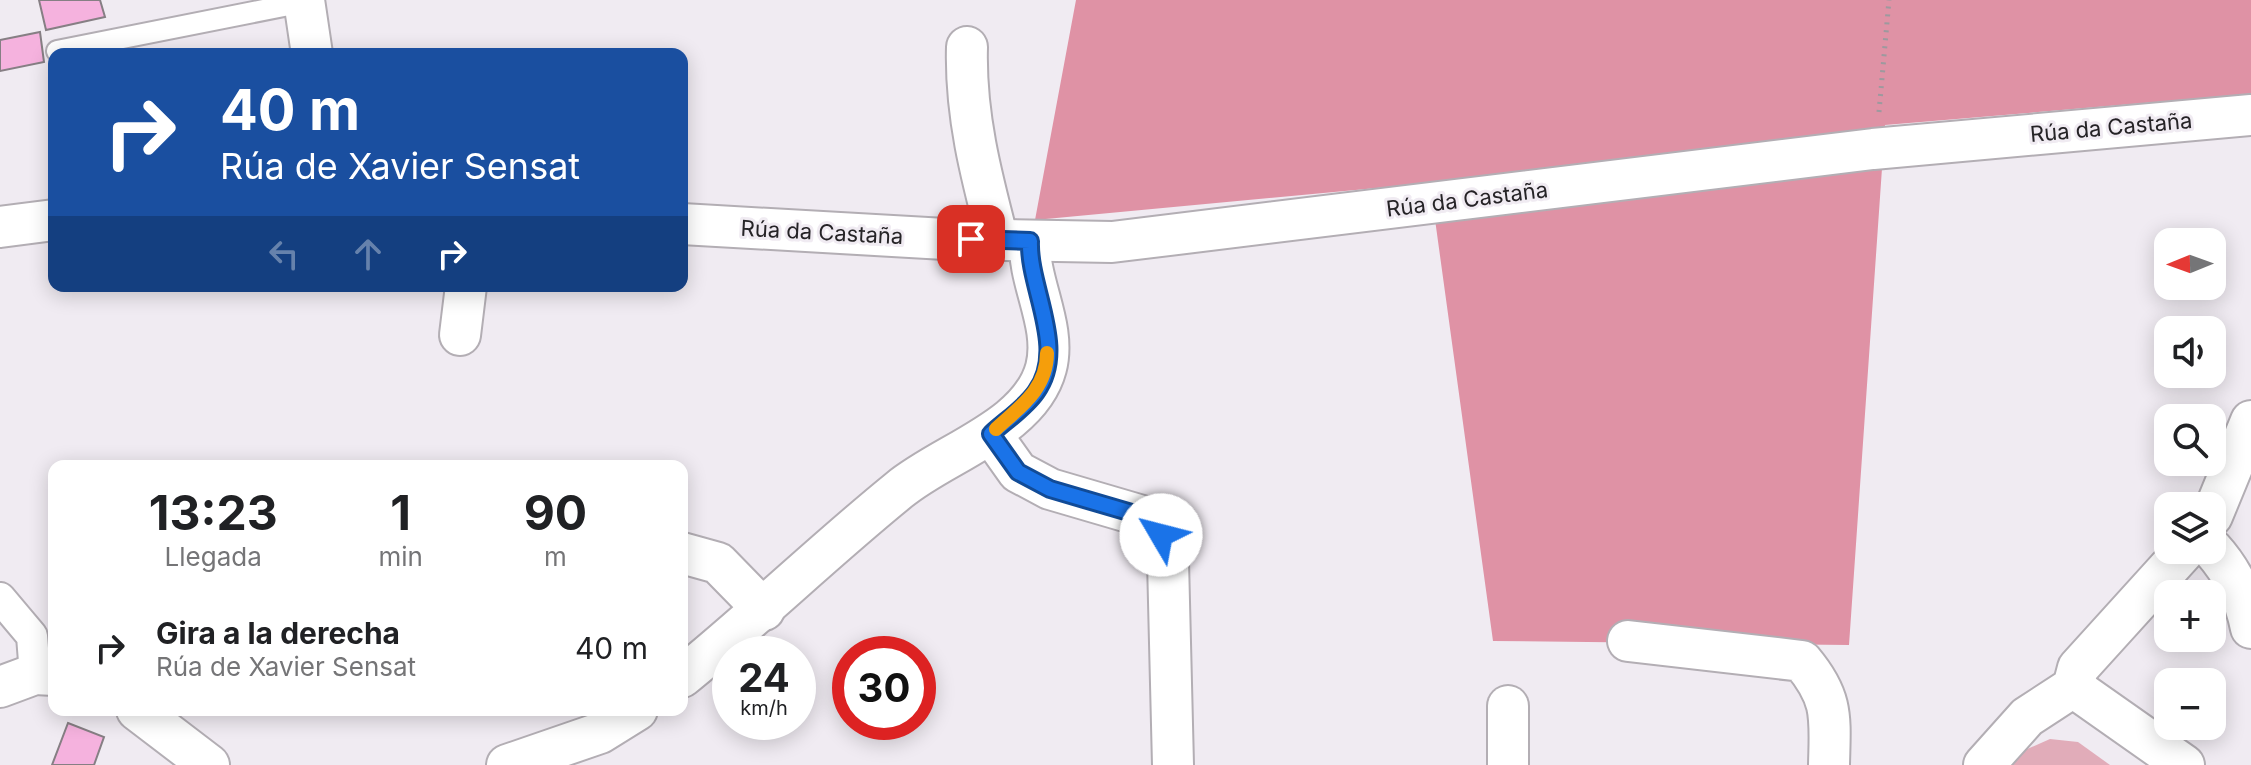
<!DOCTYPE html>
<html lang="es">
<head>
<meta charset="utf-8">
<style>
	body { margin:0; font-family:Inter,sans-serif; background:#f2f2f2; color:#202124; height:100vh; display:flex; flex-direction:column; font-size:30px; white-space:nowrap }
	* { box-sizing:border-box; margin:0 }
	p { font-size:26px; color:#757577 }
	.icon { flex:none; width:44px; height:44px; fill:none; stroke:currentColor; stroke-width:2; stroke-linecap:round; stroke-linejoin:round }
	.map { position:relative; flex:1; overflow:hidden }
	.drawer { position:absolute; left:48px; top:460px; width:640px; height:256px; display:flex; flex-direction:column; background:#fff; border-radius:16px; box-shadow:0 4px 20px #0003 }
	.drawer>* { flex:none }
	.banner { position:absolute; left:48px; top:48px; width:640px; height:244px; border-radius:16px; box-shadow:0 4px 20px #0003; background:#1a4fa0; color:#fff; overflow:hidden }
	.needle { width:52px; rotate:269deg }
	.fabs { position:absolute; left:2154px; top:228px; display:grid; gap:16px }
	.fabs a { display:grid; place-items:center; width:72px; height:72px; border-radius:16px; background:#fff; box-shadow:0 4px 20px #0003; font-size:40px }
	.speed { position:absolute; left:712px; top:636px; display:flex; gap:16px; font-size:40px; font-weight:700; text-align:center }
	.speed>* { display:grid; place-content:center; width:104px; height:104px; border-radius:50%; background:#fff; box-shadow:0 4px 20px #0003; line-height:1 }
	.speed small { font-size:20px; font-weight:400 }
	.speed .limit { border:12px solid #d22; background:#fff; color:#111 }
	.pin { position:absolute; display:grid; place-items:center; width:68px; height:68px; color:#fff; margin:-34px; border-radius:16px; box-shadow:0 4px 12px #0006 }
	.me { position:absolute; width:88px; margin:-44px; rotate:307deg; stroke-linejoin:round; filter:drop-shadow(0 0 6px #0008) }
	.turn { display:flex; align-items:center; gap:28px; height:168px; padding:0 40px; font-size:36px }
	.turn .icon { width:104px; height:104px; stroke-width:2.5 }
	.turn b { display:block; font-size:56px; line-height:68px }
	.lanes { display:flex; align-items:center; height:76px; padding:0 40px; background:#0003; justify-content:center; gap:40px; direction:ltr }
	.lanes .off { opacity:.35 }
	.eta { display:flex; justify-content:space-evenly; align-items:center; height:136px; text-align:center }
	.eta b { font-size:48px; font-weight:700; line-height:56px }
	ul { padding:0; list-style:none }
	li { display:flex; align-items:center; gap:24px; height:104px; padding:0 40px }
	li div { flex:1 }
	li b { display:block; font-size:30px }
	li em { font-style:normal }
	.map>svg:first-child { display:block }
</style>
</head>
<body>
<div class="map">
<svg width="2251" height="765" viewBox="0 0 2251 765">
	<rect width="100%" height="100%" fill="#f0ebf2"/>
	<path fill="#e1acb9" d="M2050 739 2078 742 2110 765H2013L2025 750Z"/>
	<path fill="#df92a5" d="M1076 0H2251V94L1885 125 1849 645 1493 641 1430 183 1035 220Z"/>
	<g fill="#f5b2de" stroke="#867f84" stroke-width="2">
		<path d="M39 0H100L105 17 46 30Z"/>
		<path d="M40 32 44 62 0 71V40Z"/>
		<path d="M68 723 104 737 94 765H52Z"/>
	</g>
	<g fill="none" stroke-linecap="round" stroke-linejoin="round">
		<g stroke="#b3aeb4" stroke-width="24">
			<path id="service" d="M57 51 304 2"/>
		</g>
		<g stroke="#b3aeb4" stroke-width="34">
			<path id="pedestrian" d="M0 598 32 636 35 674"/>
		</g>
		<g stroke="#b3aeb4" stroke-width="44">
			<g id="minor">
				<path d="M304 0 312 54"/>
				<path d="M967 47C965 114 981 175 998 240"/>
				<path d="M682 224 945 239 1112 242 1873 149 2251 115"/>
				<path d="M0 227 54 220"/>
				<path d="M460 335 466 286"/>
				<path d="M991 434 1018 472 1050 489 1149 518 1161 535 1168 561 1173 765"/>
				<path d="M2212 516 2251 421"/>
				<path d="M2212 549C2232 571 2245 598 2251 628"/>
				<path d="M682 553 718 563 764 610"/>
				<path d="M1628 641 1802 661C1834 699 1830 718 1829 765"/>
				<path d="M682 677C756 617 825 550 899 490 943 453 1030 429 1046 368 1057 326 1028 283 1030 241"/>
				<path d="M0 687 35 674 54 675"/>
				<path d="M2073 687 2184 765"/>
				<path d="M1508 706V765"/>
				<path d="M137 710 209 765"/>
				<path d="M507 765 600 733 637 710"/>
				<path d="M1984 765 2027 717 2073 687 2078 668 2185 550"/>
			</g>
		</g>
		<path stroke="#9d999e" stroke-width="5" stroke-dasharray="2 6" stroke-linecap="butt" d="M1879 112 1889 0"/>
		<use href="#service" stroke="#fff" stroke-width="20"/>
		<use href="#pedestrian" stroke="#fff" stroke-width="30"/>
		<use href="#minor" stroke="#fff" stroke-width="40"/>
	</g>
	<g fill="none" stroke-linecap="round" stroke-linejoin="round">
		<g stroke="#114b97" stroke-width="20">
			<path id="route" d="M971 239 1030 241C1028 288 1068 348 1036 392 1025 408 1005 421 991 434L1018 472 1050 489 1149 518 1161 535"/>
		</g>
		<use href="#route" stroke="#1a73e8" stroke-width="14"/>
		<path stroke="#f59e0b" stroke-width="14" d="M996 429C1020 407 1047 389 1047 353"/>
	</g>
	<g text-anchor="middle" stroke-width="6" stroke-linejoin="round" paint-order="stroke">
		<g font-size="22" fill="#252326" stroke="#f0ebf2">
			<text transform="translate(2111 127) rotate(-5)" y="8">Rúa da Castaña</text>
			<text transform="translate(1467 199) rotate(-7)" y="8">Rúa da Castaña</text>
			<text transform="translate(822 232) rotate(3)" y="8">Rúa da Castaña</text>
		</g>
	</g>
</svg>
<div class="fabs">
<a><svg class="needle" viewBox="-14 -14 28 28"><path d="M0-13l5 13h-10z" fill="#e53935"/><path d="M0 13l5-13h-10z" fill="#757577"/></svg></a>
<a><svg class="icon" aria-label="sound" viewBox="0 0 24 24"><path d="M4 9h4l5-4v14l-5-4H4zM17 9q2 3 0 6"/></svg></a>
<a><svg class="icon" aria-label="search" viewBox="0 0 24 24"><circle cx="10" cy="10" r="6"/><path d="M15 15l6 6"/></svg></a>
<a><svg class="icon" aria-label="layers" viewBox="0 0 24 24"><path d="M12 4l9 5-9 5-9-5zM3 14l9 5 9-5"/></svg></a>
<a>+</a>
<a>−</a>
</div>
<div class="speed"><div>24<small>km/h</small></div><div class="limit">30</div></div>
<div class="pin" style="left:971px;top:239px;background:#d93025"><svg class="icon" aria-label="arrive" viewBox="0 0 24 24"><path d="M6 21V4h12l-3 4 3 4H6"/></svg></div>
<svg class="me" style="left:1161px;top:535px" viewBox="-20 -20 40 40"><circle r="19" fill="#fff"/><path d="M0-13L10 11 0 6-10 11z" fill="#1a73e8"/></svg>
<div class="banner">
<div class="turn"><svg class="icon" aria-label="right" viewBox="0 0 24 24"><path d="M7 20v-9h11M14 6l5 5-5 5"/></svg><div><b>40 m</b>Rúa de Xavier Sensat</div></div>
<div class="lanes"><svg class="icon off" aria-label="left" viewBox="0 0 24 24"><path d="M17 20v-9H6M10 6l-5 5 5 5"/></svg><svg class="icon off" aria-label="ahead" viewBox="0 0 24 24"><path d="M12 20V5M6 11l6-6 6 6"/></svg><svg class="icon" aria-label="right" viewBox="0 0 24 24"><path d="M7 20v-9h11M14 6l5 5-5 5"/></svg></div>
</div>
<section class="drawer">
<div class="eta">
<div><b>13:23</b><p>Llegada</p></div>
<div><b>1</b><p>min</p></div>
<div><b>90</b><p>m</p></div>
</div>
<ul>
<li><svg class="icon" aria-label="right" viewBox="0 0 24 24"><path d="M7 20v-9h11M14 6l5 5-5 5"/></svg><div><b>Gira a la derecha</b><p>Rúa de Xavier Sensat</p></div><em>40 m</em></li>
</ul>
</section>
</div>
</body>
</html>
